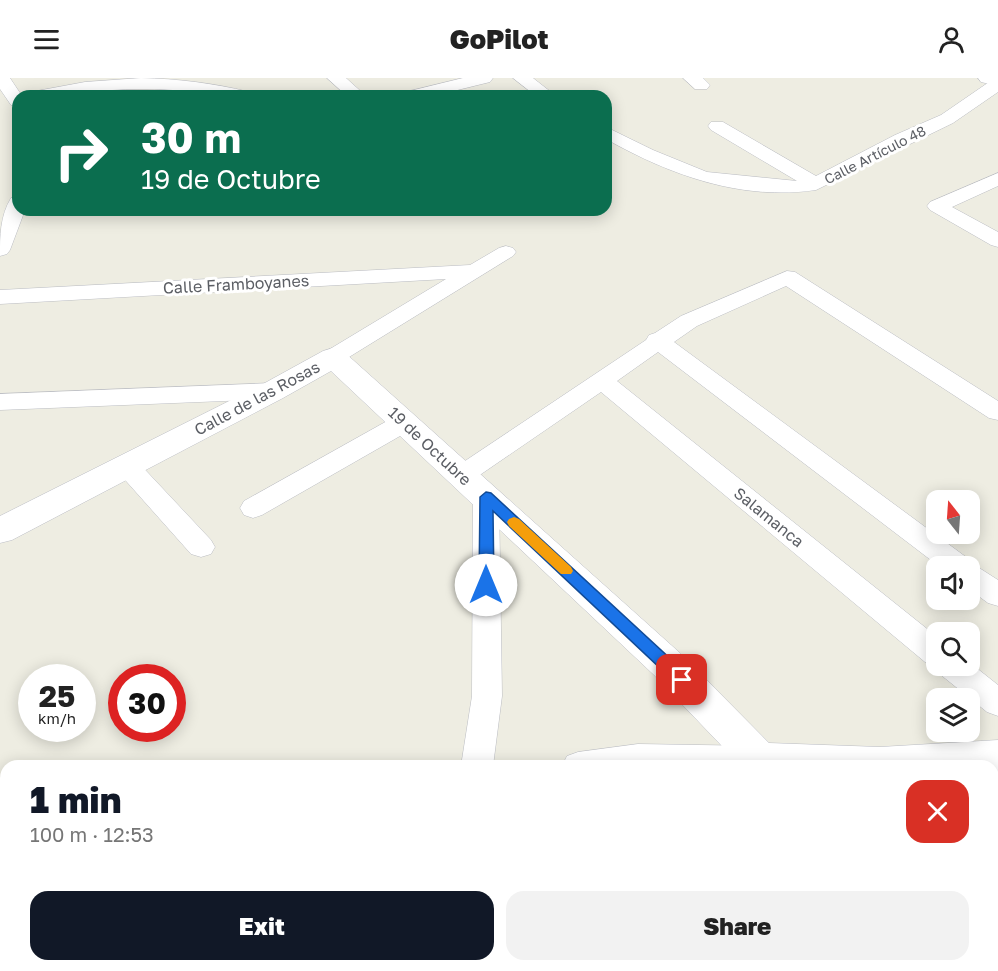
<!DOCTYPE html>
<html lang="en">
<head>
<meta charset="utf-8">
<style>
	body { margin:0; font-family:"Golos Text",sans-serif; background:#f2f2f2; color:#222; height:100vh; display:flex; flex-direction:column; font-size:22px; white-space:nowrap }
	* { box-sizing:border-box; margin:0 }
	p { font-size:20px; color:#767676 }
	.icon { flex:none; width:33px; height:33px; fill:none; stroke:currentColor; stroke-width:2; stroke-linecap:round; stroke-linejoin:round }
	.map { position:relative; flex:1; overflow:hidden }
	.details { position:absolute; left:0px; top:682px; width:999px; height:212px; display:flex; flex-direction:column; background:#fff; border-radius:18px 18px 0 0; box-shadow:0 3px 15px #0003 }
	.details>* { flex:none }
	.banner { position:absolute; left:12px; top:12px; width:600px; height:126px; border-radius:18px; box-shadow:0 3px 15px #0003; background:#0b6e4f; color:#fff; overflow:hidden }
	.needle { width:39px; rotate:343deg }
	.controls { position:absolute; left:926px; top:412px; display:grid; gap:12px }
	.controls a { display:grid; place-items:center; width:54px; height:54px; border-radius:12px; background:#fff; box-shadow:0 3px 15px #0003; font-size:30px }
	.speed { position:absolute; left:18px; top:586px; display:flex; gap:12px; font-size:30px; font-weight:700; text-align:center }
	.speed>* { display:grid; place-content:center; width:78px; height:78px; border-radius:50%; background:#fff; box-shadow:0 3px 15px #0003; line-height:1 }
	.speed small { font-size:15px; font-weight:400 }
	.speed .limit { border:9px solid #d22; background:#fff; color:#111 }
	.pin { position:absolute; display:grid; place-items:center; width:51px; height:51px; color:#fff; margin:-26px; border-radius:12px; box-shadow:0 3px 9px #0006 }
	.me { position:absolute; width:66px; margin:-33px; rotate:0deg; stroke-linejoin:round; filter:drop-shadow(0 0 4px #0008) }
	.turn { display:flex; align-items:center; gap:21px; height:126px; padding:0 30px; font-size:27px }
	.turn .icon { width:78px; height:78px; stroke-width:2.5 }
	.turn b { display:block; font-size:42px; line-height:51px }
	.round { display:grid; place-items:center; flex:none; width:63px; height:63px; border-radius:18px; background:#f2f2f2 }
	.overview { display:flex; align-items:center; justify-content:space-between; height:102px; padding:0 30px }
	h1 { font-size:36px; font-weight:800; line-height:45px; color:#111827 }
	.primary-button { display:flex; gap:12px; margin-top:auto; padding:12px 30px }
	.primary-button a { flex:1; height:69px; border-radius:18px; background:#111827; color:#fff; font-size:24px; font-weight:800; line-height:69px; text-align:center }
	.primary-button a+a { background:#f2f2f2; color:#222 }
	header { display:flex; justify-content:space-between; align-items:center; height:78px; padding:0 30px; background:#fff; font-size:27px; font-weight:800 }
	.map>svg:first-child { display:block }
</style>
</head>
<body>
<header><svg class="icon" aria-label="menu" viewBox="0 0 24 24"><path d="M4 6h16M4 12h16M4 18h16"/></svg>GoPilot<svg class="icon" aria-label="person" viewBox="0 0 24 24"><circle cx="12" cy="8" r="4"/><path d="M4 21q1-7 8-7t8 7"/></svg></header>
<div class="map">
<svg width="998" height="893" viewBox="0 0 998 893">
	<rect width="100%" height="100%" fill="#eeede2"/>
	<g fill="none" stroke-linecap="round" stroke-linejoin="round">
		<g stroke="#babcc2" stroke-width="1">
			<g id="street">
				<path d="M0 0H10L22 18H18V28L11 27 0 11Z"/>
				<path d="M141 0C178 1 213 5 249 14L252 18C214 18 178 10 140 11 102 11 66 18 28 18L31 14 85 4Z"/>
				<path d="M327 0H346L366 18H347Z"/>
				<path d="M463 0H493L490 4 433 18H403L406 14Z"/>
				<path d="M513 0H533L556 18H536Z"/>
				<path d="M683 0H703L710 7 707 11H695Z"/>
				<path d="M998 1V14L953 45 816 112C741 123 670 97 606 61V49L653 72 707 94 797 103 711 52 708 48 711 44H723L816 98 895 57 941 37 992 2Z"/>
				<path d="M998 95V108L952 129 998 154V169L991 167 930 132 927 128 930 124Z"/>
				<path d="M18 118V132H25L10 172 7 176 0 178C0 158 0 138 11 120Z"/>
				<path d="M506 168 513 170 516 174 513 178 341 284 333 286 325 284 321 279 325 274 446 201 0 226V212L470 187 499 170Z"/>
				<path d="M787 193 795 194 998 323V342L989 340 786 208 697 248 674 264 970 482 973 486 998 502V528L988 525 969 511V489H940L658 274 617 303 936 558V587L925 584 601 314 471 403 462 406 453 403 449 397 453 391 646 262 649 257 655 255 681 238Z"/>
				<path d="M273 305 281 307 285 313 281 319 273 321 0 332V316Z"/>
				<path d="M405 336 414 338 417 344 414 350 262 437 253 440 244 437 240 430 244 423 396 338Z"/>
				<path d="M127 379 136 382 211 462 215 469 211 476 201 479 191 476 118 394 114 388 118 382Z"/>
				<path d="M486 410 495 412 499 419 502 618 493 688H461L472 618 473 419 477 412Z"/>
				<path d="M969 584 998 607V638L987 634 941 597 937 588H969Z"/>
				<path d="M638 666 760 668 771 672 776 682 774 688H562L567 678 578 674Z"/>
				<path d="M993 770 998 772V806L993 804Z"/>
				<path d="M6 857V888H19L14 893H0V859Z"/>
				<path d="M385 888H421L419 893H383Z"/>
				<path d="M601 888H642L644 893H603Z"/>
				<path d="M858 888H898L900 893H860Z"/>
			</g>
		</g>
		<g stroke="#bbbdc4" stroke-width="1">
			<g id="secondary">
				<path d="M978 0H998V8L981 4Z"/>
				<path d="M333 270 343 273 680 575 769 665 880 669 998 662V696H993V688H741L654 597 331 293 283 320 12 462 0 465V438L263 306 323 273Z"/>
			</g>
		</g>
		<use href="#street" fill="#fff" fill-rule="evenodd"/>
		<use href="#secondary" fill="#fff" fill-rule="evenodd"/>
	</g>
	<path fill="#1a73e8" stroke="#114b97" stroke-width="1.5" d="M486 414 491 415 688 597 690 602 688 606 682 608 677 606 493 433 494 507 492 511H481L479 507 480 419Z"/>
	<path fill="#f59e0b" d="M514 439 519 441 571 489 573 493 571 496H561L509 448 507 444 509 441Z"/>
	<g text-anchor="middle" stroke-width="6" stroke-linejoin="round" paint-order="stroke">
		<g font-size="14" fill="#5b5e64" stroke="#fff">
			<text transform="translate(875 77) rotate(-27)" y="5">Calle Artículo 48</text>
		</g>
		<g font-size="16" fill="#5b5e64" stroke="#fff">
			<text transform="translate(236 206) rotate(-3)" y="6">Calle Framboyanes</text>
			<text transform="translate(257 320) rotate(-28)" y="6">Calle de las Rosas</text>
			<text transform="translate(430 368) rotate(43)" y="6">19 de Octubre</text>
			<text transform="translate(769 439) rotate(39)" y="6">Salamanca</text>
		</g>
	</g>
</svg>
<div class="controls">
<a><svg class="needle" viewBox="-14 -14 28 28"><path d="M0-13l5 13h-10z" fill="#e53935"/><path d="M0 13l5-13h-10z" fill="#767676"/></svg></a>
<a><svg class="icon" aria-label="sound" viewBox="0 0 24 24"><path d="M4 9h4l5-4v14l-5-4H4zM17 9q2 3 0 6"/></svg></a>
<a><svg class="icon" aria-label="search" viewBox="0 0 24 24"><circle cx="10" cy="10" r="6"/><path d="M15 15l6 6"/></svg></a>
<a><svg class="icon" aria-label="layers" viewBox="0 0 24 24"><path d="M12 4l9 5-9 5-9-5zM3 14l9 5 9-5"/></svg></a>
</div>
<div class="speed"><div>25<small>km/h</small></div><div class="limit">30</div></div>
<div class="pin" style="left:682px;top:602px;background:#d93025"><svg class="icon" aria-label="arrive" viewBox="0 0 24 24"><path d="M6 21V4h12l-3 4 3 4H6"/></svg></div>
<svg class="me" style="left:486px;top:507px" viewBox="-20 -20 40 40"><circle r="19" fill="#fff"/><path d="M0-13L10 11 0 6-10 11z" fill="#1a73e8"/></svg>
<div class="banner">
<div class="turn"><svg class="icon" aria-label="right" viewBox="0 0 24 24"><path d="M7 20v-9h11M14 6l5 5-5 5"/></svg><div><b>30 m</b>19 de Octubre</div></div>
</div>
<section class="details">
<div class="overview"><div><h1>1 min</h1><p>100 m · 12:53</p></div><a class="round" style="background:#d93025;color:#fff"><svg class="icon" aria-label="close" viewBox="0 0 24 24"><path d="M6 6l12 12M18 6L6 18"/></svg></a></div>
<div class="primary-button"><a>Exit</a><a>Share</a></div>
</section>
</div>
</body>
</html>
